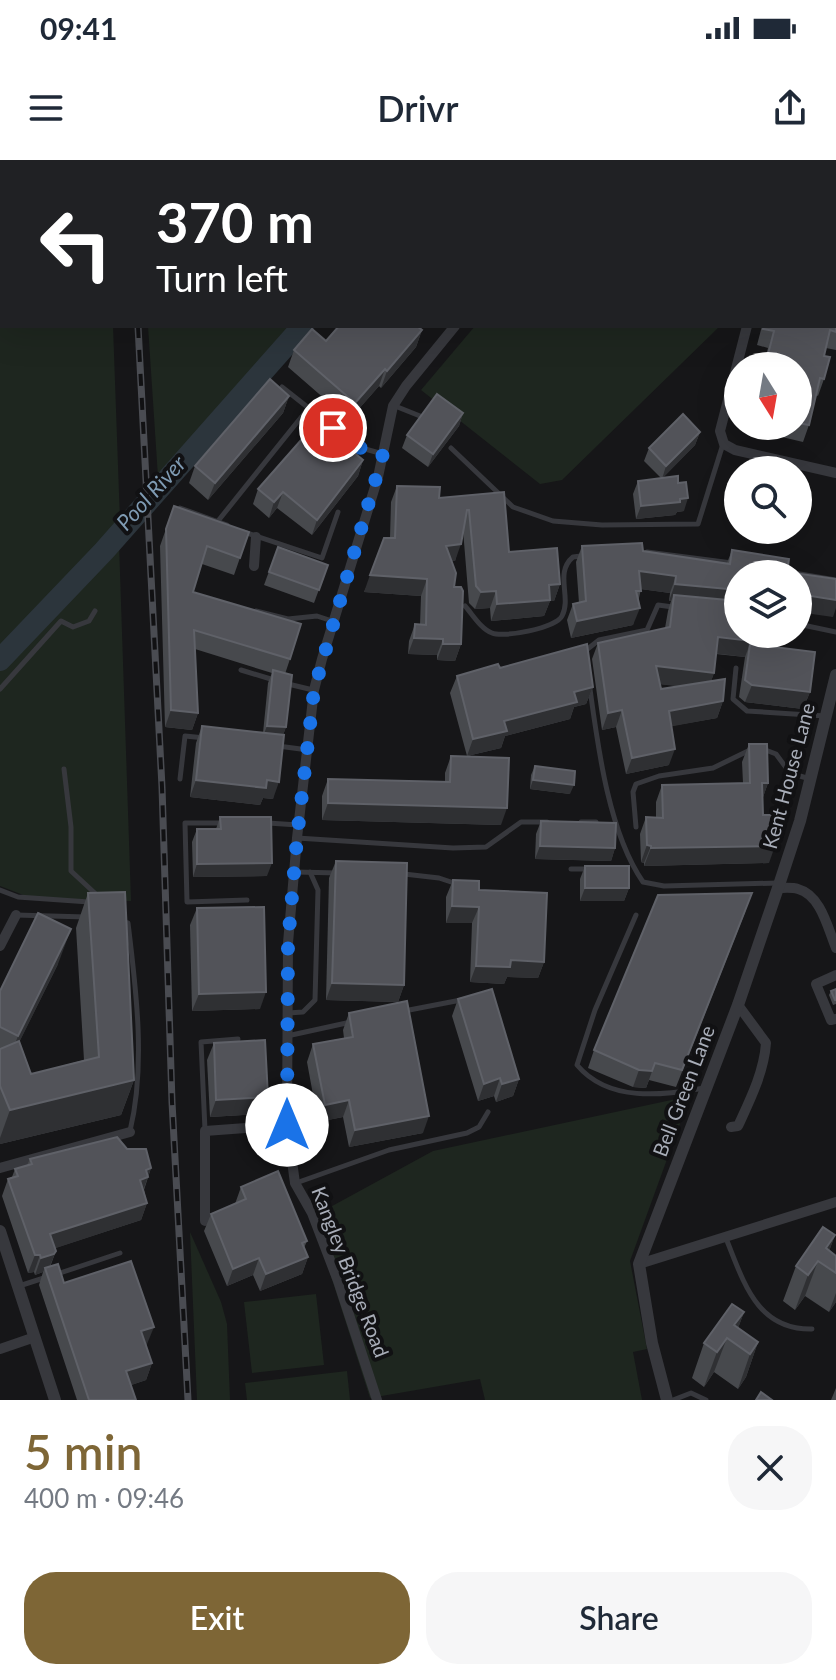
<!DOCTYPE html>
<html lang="en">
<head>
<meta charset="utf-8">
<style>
	body { margin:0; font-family:Lato,sans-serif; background:#f6f6f7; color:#1f2937; height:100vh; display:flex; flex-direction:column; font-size:30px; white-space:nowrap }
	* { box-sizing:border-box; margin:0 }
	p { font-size:26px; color:#747a83 }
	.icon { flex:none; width:44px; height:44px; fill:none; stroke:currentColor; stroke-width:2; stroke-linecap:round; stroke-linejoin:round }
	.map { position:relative; height:1240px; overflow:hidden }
	.side { display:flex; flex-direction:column; background:#fff; flex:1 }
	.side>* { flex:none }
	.hud { position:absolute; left:0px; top:0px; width:836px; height:168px; box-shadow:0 8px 32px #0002; background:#202124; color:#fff; overflow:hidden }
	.needle { width:52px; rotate:169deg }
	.tools { position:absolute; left:724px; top:192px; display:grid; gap:16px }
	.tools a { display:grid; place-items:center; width:88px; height:88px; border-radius:50%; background:#fff; box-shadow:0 8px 32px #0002; font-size:40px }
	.pin { position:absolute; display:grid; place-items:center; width:68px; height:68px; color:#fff; margin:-34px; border:4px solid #fff; border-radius:50%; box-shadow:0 2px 8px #0007 }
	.me { position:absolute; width:88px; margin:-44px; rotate:0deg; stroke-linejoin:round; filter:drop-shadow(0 0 6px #0008) }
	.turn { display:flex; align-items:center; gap:28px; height:168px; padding:0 24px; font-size:36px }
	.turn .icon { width:104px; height:104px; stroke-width:2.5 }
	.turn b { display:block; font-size:56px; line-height:68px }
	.round { display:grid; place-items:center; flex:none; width:84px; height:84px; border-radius:32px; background:#f6f6f7 }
	.overview { display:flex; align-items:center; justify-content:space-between; height:136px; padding:0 24px }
	h1 { font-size:48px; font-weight:600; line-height:60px; color:#7e6636 }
	.primary-button { display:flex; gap:16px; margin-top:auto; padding:16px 24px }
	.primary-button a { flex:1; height:92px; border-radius:32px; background:#7e6636; color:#fff; font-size:32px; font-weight:600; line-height:92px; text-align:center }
	.primary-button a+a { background:#f6f6f7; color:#1f2937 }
	.status { display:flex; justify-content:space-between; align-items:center; height:56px; padding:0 40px; background:#fff; direction:ltr }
	.status svg { height:22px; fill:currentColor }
	header { display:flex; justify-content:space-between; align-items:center; height:104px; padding:0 24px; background:#fff; font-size:36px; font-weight:600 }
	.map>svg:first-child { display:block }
</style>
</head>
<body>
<div class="status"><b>09:41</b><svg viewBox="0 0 49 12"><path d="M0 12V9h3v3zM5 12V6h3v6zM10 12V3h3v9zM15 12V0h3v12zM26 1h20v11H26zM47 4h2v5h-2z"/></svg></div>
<header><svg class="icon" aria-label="menu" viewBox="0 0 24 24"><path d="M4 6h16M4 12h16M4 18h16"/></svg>Drivr<svg class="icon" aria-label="share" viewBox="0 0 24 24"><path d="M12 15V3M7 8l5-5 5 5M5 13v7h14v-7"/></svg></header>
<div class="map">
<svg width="836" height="1240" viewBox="0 0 836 1240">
	<rect width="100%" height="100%" fill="#161618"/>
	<g fill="#1e261f">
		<path d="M0 0H106V2H2V166H113L120 361 0 497Z"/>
		<path d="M148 166H292L158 317Z"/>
		<path d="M475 166H720L562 320 540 324 421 230Z"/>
		<path d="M119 383 131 741 31 738 0 726V507Z"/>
		<path d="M690 936 630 1101 647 1189 633 1192 642 1240H485L480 1219 370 1238 312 1057 433 991Z"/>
		<path d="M190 1072 221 1142 227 1164 230 1240H197Z"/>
		<path d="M316 1134 324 1205 252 1213 244 1142Z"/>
		<path d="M347 1211 350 1240H247L245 1223Z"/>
	</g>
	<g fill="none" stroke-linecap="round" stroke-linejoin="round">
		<g stroke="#2c353c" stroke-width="22">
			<path d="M453 2 454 0"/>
			<path d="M0 500 104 391 303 166"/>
		</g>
		<g stroke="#37383d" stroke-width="5">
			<path d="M638 0 641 2"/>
			<path d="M282 227 358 287 383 294"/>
			<path d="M395 246 420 256"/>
			<path d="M451 288 513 347 553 361 602 365 698 364 723 284"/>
			<path d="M180 348 227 365"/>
			<path d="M218 361 307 250"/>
			<path d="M244 372 322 398 338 352"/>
			<path d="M647 392 732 403"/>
			<path d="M782 411 836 420"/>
			<path d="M465 446C473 455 481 469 492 473 504 478 556 468 562 456 572 437 554 413 573 397L581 396"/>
			<path d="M256 451 288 459 317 456 332 461"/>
			<path d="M798 464 836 472"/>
			<path d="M752 474 751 480 780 481"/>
			<path d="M585 491 599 480 647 470 658 445 673 447"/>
			<path d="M736 508 733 539 747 551 825 556"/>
			<path d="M241 510 274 520"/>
			<path d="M284 523 313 530"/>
			<path d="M0 529 61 461 73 467 89 461 95 451"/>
			<path d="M590 529C598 588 609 673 643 722L664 726 778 723"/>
			<path d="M278 586 308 590"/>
			<path d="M763 589 776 594 790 613 810 619"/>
			<path d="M64 609 71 667V711L99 737"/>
			<path d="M180 619 185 576 205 578"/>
			<path d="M581 662H596"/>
			<path d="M222 663H185L187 742 247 740"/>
			<path d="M268 663 298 665"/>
			<path d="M636 667 633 632 636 624 659 616 713 608 750 590"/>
			<path d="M297 678 453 688 486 687 521 662H547"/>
			<path d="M571 709H588"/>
			<path d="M296 712 338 713"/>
			<path d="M404 714 439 718 457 724"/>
			<path d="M0 730 18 737 89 742"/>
			<path d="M16 755 86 757"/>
			<path d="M636 755 595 850 577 905C609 943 662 935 705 928"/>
			<path d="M123 762 128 763C136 829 146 905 130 971"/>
			<path d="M404 851 461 840"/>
			<path d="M288 853 303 852 315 840 318 730 310 712"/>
			<path d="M287 876 351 862"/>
			<path d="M205 970 201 882 238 879"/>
			<path d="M296 1023 389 990 467 973 479 967 488 952"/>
			<path d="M725 1076C743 1119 755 1170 812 1169"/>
			<path d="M57 1114 120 1093"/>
			<path d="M19 1126 47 1117"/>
			<path d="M673 1240 691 1233 706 1240"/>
		</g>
		<g stroke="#37383d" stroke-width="10">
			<path d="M606 2 608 0"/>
			<path d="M795 2V0"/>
			<path d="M747 166 720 271 724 284 735 290 836 313"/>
			<path d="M254 406 256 377"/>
			<path d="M778 728C784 728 792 727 798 729 821 735 828 769 836 788"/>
			<path d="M0 786 16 755"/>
			<path d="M836 815 816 824 831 860 836 859"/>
			<path d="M731 967 738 966C750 940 764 912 766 883L738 845"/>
			<path d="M0 1008 130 972"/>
			<path d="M205 1061V971L287 965"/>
			<path d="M639 1104 836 1042"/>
			<path d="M0 1189 35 1177"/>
			<path d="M377 1240 338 1121 312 1053 295 1023 287 965 288 783 297 678 314 530 322 499 378 317 393 246 406 226 455 166"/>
		</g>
		<g stroke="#37383d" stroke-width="12">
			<path d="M0 1071 55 1240"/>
			<path d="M667 1240 652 1183 639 1104 738 845 780 722 800 661 836 515"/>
		</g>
		<g stroke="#4a4c52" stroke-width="7">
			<g id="rail">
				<path d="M125 0V2"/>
				<path d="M138 166 162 627 172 942 188 1240"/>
			</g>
		</g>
		<use href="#rail" stroke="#111113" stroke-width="4" stroke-dasharray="12" stroke-linecap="butt"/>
	</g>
	<g fill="#47494d" fill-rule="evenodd">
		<path d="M499 0H548L550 2H498Z"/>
		<path d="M721 0H782L781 2H724Z"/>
		<path d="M821 0H836V190L826 188 824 196V219L818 236 816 235 809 265 803 282 736 266 738 259V266H798V206H763L768 188 757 185 762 166H834V2H821Z"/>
		<path d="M422 170 416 187 381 228 379 226 349 260 288 207 294 190 326 181Z"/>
		<path d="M289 236 283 253 208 340 189 323 195 306Z"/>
		<path d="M463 253 459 266 428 307 402 288 407 275Z"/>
		<path d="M700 272 695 285 662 318 684 351 677 352 675 355 636 359 633 334 638 321 661 318 644 301 649 288Z"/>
		<path d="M363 300 358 316 312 375 277 348 269 358 253 344 258 329Z"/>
		<path d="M397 326 439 338 504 332 509 392 560 424 554 441H550L544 456 491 461 490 448 475 449 469 443 463 370 455 401H452L461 484 455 501 437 500V495L408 494 409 481 415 464 420 465 421 436 364 432 390 378 391 342Z"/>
		<path d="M174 346 249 372 234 415 202 404 193 432 290 499 285 514 286 567 283 575 273 639 263 638 260 645 190 637 196 583 202 566 263 573 268 523 272 513 195 489 198 553 192 570 165 567 160 386Z"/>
		<path d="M582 386 643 391 727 403 732 390 787 412 833 457 738 414V474L751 481 750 484 810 532 803 549 745 542 739 537 745 497 716 494 714 513 711 521 723 541 717 558 671 566 669 605 626 614 616 567 602 570 592 499 598 483 665 468 668 451 671 441H669L670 433 641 429 633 465 571 478 567 460 573 444 579 443 576 402ZM660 524 680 526 661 529Z"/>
		<path d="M278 387 328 405 314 443 264 425Z"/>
		<path d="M500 508 593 527 586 544 574 547 570 559 505 576 501 588 467 596 450 533 457 516Z"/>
		<path d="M749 584 768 623 763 637V655L769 703 644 706V703L641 702 640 674 646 657H656V642L662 625 743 623 742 602Z"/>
		<path d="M451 596 501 665 322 660V636L328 619 445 622V613Z"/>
		<path d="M535 606 570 634 530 629 531 615Z"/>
		<path d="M220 657 267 716 193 717 192 682 197 669H216Z"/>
		<path d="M541 661 615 688 611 701 535 699 536 674Z"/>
		<path d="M336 701 404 825 398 842 326 840 329 718Z"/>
		<path d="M585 706 629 728 624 741H580V719Z"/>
		<path d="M453 720 479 730 544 802 538 818 507 817 504 824 470 822 472 763H446V737Z"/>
		<path d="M88 733 134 920 121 955 0 984V831L58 804 19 882 31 914 84 900 76 768Z"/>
		<path d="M197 748 260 849 192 851 190 765Z"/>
		<path d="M746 750 676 927 649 920 646 928 633 927 588 908 594 890Z"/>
		<path d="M836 829V844L833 845 829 835 831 831Z"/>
		<path d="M458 839 519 919 513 936 496 942 494 936 478 941 452 856Z"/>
		<path d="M349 853 423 973 349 987 343 957 318 962 307 902 313 884 344 878 343 870Z"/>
		<path d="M214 883 268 937 262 954 210 957 207 900Z"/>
		<path d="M127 989 151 1008 144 1030 147 1043 141 1060 55 1088 56 1091 50 1107 64 1123 147 1184 146 1185 152 1203 146 1220 131 1225 136 1240H77L39 1125 43 1112 35 1115 34 1112 28 1113 2 1036 8 1019 12 1017 15 1009 27 1005 30 999Z"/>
		<path d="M241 1027 307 1081 304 1088 308 1097 302 1114 260 1131 253 1115 227 1126 204 1071 211 1054 235 1044Z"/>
		<path d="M835 1075 829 1091 836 1096V1142L829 1152 805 1136 795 1150 783 1141 796 1106Z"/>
		<path d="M744 1152 738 1168 758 1182 746 1217 738 1229 714 1212 704 1227 692 1218 704 1183Z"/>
		<path d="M836 1228V1240H831Z"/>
	</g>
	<g fill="#2f3033">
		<path d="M422 170 416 187 381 228 387 211Z"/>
		<path d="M385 209 379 226 349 260 355 243Z"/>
		<path d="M289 236 283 253 208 340 215 323Z"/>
		<path d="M463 253 459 266 428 307 433 294Z"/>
		<path d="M700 272 695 285 662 319 666 306Z"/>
		<path d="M363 300 358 316 312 375 317 360Z"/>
		<path d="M283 332 277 348 269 358 274 342Z"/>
		<path d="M688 338 684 351 677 352 675 355 636 359 641 346Z"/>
		<path d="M461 384 455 401 440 402 446 386Z"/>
		<path d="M639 411 676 416 670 433 633 428Z"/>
		<path d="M370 415 427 419 421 436 364 432Z"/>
		<path d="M560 424 554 441H550L544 456 491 461 497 444 549 425Z"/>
		<path d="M675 424 738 430V447L674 435 671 441H669Z"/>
		<path d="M496 431 490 448 475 449 481 432Z"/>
		<path d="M798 434 836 440V448L833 457 798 452Z"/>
		<path d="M640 448 633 465 571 478 577 461Z"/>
		<path d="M718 477 751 481 745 497 712 493Z"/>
		<path d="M414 478 443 479 437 495 408 494Z"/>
		<path d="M443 484H461L455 501 437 500Z"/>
		<path d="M656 506 714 513 708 530 650 523Z"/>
		<path d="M752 525 810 532 803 549 745 542Z"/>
		<path d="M593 527 586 544 574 547 570 559 505 576 501 588 467 596 473 579 504 561 574 532Z"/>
		<path d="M723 541 717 558 663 568 669 551Z"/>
		<path d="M171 550 198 553 192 570 165 567Z"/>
		<path d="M622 550 616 567 602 570 608 553Z"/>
		<path d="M267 566 286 567 281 580 262 579Z"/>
		<path d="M675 589 669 605 626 614 632 598Z"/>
		<path d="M196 620H267L279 622 273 639 263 638 260 645 190 637Z"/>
		<path d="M533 620 574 625 570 634 530 629Z"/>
		<path d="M762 623H768L762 640Z"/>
		<path d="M328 643 507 648 501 665 322 660Z"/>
		<path d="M647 685 651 686 644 703 641 702Z"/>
		<path d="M540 686 615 688 611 701 535 699Z"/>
		<path d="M775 686 769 703 644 706 651 688Z"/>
		<path d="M272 703 267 716 193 717 197 704Z"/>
		<path d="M585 728H629L624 741H580Z"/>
		<path d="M452 746 479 747 472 763H446Z"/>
		<path d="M71 769 58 804 5 911 18 876Z"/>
		<path d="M511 800 544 802 538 818 507 817 504 824 470 822 476 806Z"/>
		<path d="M332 823 404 825 398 842 326 840Z"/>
		<path d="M266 832 260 849 192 851 199 834Z"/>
		<path d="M655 903 646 928 633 927 639 910Z"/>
		<path d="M500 918 494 936 478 941 484 924Z"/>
		<path d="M519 919 513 936 496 942 502 924Z"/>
		<path d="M134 920 121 955 0 984V978L10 950Z"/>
		<path d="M268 937 262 954 210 957 216 940Z"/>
		<path d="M349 940 343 957 318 962 325 945Z"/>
		<path d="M429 956 423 973 349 987 355 970Z"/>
		<path d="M151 1008 142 1034 140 1020 146 1010Z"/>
		<path d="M147 1043 141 1060 44 1092 50 1074Z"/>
		<path d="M835 1075 824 1105 826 1088Z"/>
		<path d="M56 1091 49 1108H45L43 1112 35 1115 41 1098Z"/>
		<path d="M35 1095H40L34 1112 28 1113Z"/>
		<path d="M308 1097 302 1114 260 1131 266 1114Z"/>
		<path d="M259 1098 253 1115 227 1126 233 1109Z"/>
		<path d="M818 1101 805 1136 795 1150 808 1115Z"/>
		<path d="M836 1133V1142L829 1152Z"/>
		<path d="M744 1152 733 1182 734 1165Z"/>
		<path d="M154 1167 147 1184 135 1188 141 1171Z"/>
		<path d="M727 1178 714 1212 704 1227 717 1192Z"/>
		<path d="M758 1182 746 1217 738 1229 750 1194Z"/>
		<path d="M152 1203 146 1220 120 1229 126 1211Z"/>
	</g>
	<g fill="#525359" stroke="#5f6168" stroke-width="2">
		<path d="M513 0H548L550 2H516Z"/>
		<path d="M650 0H665L668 2H649Z"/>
		<path d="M756 0H778L777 2H759Z"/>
		<path d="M823 0H836V47L835 51 836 53V114L835 115 836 120V172L830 170 824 196 830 197 824 219 820 218 809 265 798 263V206H765L774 171 763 169 764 166H834V2H822Z"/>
		<path d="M339 166H417L422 170 387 211 385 209 355 243 294 190 312 169 326 181Z"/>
		<path d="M270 219 289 236 215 323 195 306Z"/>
		<path d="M437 234 463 253 433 294 407 275Z"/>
		<path d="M683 254 700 272 666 306 649 288Z"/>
		<path d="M317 262 363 300 317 360 283 332 274 342 258 329Z"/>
		<path d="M678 316V323L686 322 688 338 680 339V342L641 346 638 321Z"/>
		<path d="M397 326 440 327 439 338 504 332 509 392 557 388 560 424 549 425 550 440 497 444 496 431 481 432 476 426 469 350H467L461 384 446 386 456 413 454 427H461L463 431 461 484H443V479L414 478 415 464 426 465 427 419 370 415 384 378H395Z"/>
		<path d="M174 346 249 372 240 398 207 386 193 432 301 464 290 499 194 470 198 553 171 550 166 369Z"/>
		<path d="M642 383 643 391 730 404 732 390 789 399 787 412 836 419V440L798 434V414H738V430L675 424 676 416 639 411 641 431H636L640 448 577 461 573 444 586 441 582 386Z"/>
		<path d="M278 387 328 405 319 430 269 412Z"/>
		<path d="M674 435 738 441V474H752L751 481 718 477 714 513 656 506 661 529 725 519 723 541 669 551 675 589 632 598 622 550 608 553 598 483 670 467Z"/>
		<path d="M587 484 593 527 574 532 577 542 504 561 507 571 473 579 457 516 498 504 500 508Z"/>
		<path d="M750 484 815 492 810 532 752 525 745 520Z"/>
		<path d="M273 510 292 515 286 567 267 566Z"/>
		<path d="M202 566 284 575 279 622 267 620 266 628 196 620Z"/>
		<path d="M749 584H767L768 623H762L763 655H775V686L651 688V686L647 685 646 657 663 658 662 625 750 623Z"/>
		<path d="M451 596 509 598 507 648 328 643V619L450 622Z"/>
		<path d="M535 606 575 611 574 625 533 620Z"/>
		<path d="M220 657H271L272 703 197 704V669H221Z"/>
		<path d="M541 661 616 663 615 688 540 686Z"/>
		<path d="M336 701 407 703 404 825 332 823Z"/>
		<rect x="585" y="706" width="44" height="22"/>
		<path d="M453 720 479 721V730L547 733 544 802 511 800 510 807 476 806 479 747 452 746Z"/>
		<path d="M125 732 134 920 10 950 0 926V889L19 881 31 914 99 897 88 733Z"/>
		<path d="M752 733 682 910 655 903 652 911 639 910 594 890 658 735Z"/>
		<path d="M264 747 266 832 199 834 197 748Z"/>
		<path d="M38 753 71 769 18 876 0 867V831Z"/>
		<path d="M492 829 519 919 502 924 500 918 484 924 458 839Z"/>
		<path d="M836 829V840H835L831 831Z"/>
		<path d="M407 841 429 956 355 970 349 940 325 945 313 884 353 877 349 853Z"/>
		<path d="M265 880 268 937 216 940 214 883Z"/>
		<path d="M117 977 127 989H146L151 1008 146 1010 148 1017 140 1020 147 1043 50 1074 56 1091 54 1094 41 1098 40 1095H35L8 1019 18 1016 15 1009 32 1004 30 999Z"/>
		<path d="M278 1011 307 1081 302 1083 308 1097 266 1114 259 1098 233 1109 211 1054 246 1039 241 1027Z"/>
		<path d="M823 1067 835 1075 826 1088 836 1096V1113L818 1101 808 1115 796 1106Z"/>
		<path d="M131 1101 154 1167 141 1171 152 1203 126 1211 136 1240H89L45 1108 58 1104 64 1123Z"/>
		<path d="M732 1144 744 1152 734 1165 758 1182 750 1194 727 1178 717 1192 704 1183Z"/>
		<path d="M761 1232 772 1240H756Z"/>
	</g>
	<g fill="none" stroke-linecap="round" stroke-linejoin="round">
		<path stroke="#1a73e8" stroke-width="14" stroke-dasharray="0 25.2" d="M287 965 288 783 297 678 314 530 383 294 358 287 333 268"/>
	</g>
	<g text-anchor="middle" stroke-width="8" stroke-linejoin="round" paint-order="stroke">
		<g font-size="20" fill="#a8adb8" stroke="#111113">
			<text transform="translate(789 616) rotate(-75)" y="7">Kent House Lane</text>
			<text transform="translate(684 931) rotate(-69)" y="7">Bell Green Lane</text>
			<text transform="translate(350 1112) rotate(69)" y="7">Kangley Bridge Road</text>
		</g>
		<g font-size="22" font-style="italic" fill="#7f9bb3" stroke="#111113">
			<text transform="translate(151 333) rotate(-48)" y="8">Pool River</text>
		</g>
	</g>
</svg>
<div class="tools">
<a><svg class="needle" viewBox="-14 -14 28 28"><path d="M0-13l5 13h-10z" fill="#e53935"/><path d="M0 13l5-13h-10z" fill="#747a83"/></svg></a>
<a><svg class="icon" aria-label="search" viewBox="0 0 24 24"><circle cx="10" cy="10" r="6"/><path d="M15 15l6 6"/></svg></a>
<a><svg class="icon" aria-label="layers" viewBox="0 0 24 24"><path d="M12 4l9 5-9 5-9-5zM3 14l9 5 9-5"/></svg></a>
</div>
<div class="pin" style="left:333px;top:268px;background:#d93025"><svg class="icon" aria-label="arrive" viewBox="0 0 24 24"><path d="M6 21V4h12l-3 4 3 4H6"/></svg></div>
<svg class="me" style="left:287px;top:965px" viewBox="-20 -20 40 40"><circle r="19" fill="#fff"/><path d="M0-13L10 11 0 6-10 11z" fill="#1a73e8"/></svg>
<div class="hud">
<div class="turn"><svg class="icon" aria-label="left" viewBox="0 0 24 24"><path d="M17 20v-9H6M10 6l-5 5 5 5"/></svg><div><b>370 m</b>Turn left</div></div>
</div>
</div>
<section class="side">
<div class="overview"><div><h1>5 min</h1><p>400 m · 09:46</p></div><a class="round"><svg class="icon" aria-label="close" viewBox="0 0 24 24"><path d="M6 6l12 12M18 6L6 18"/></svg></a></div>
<div class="primary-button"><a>Exit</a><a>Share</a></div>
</section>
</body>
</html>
